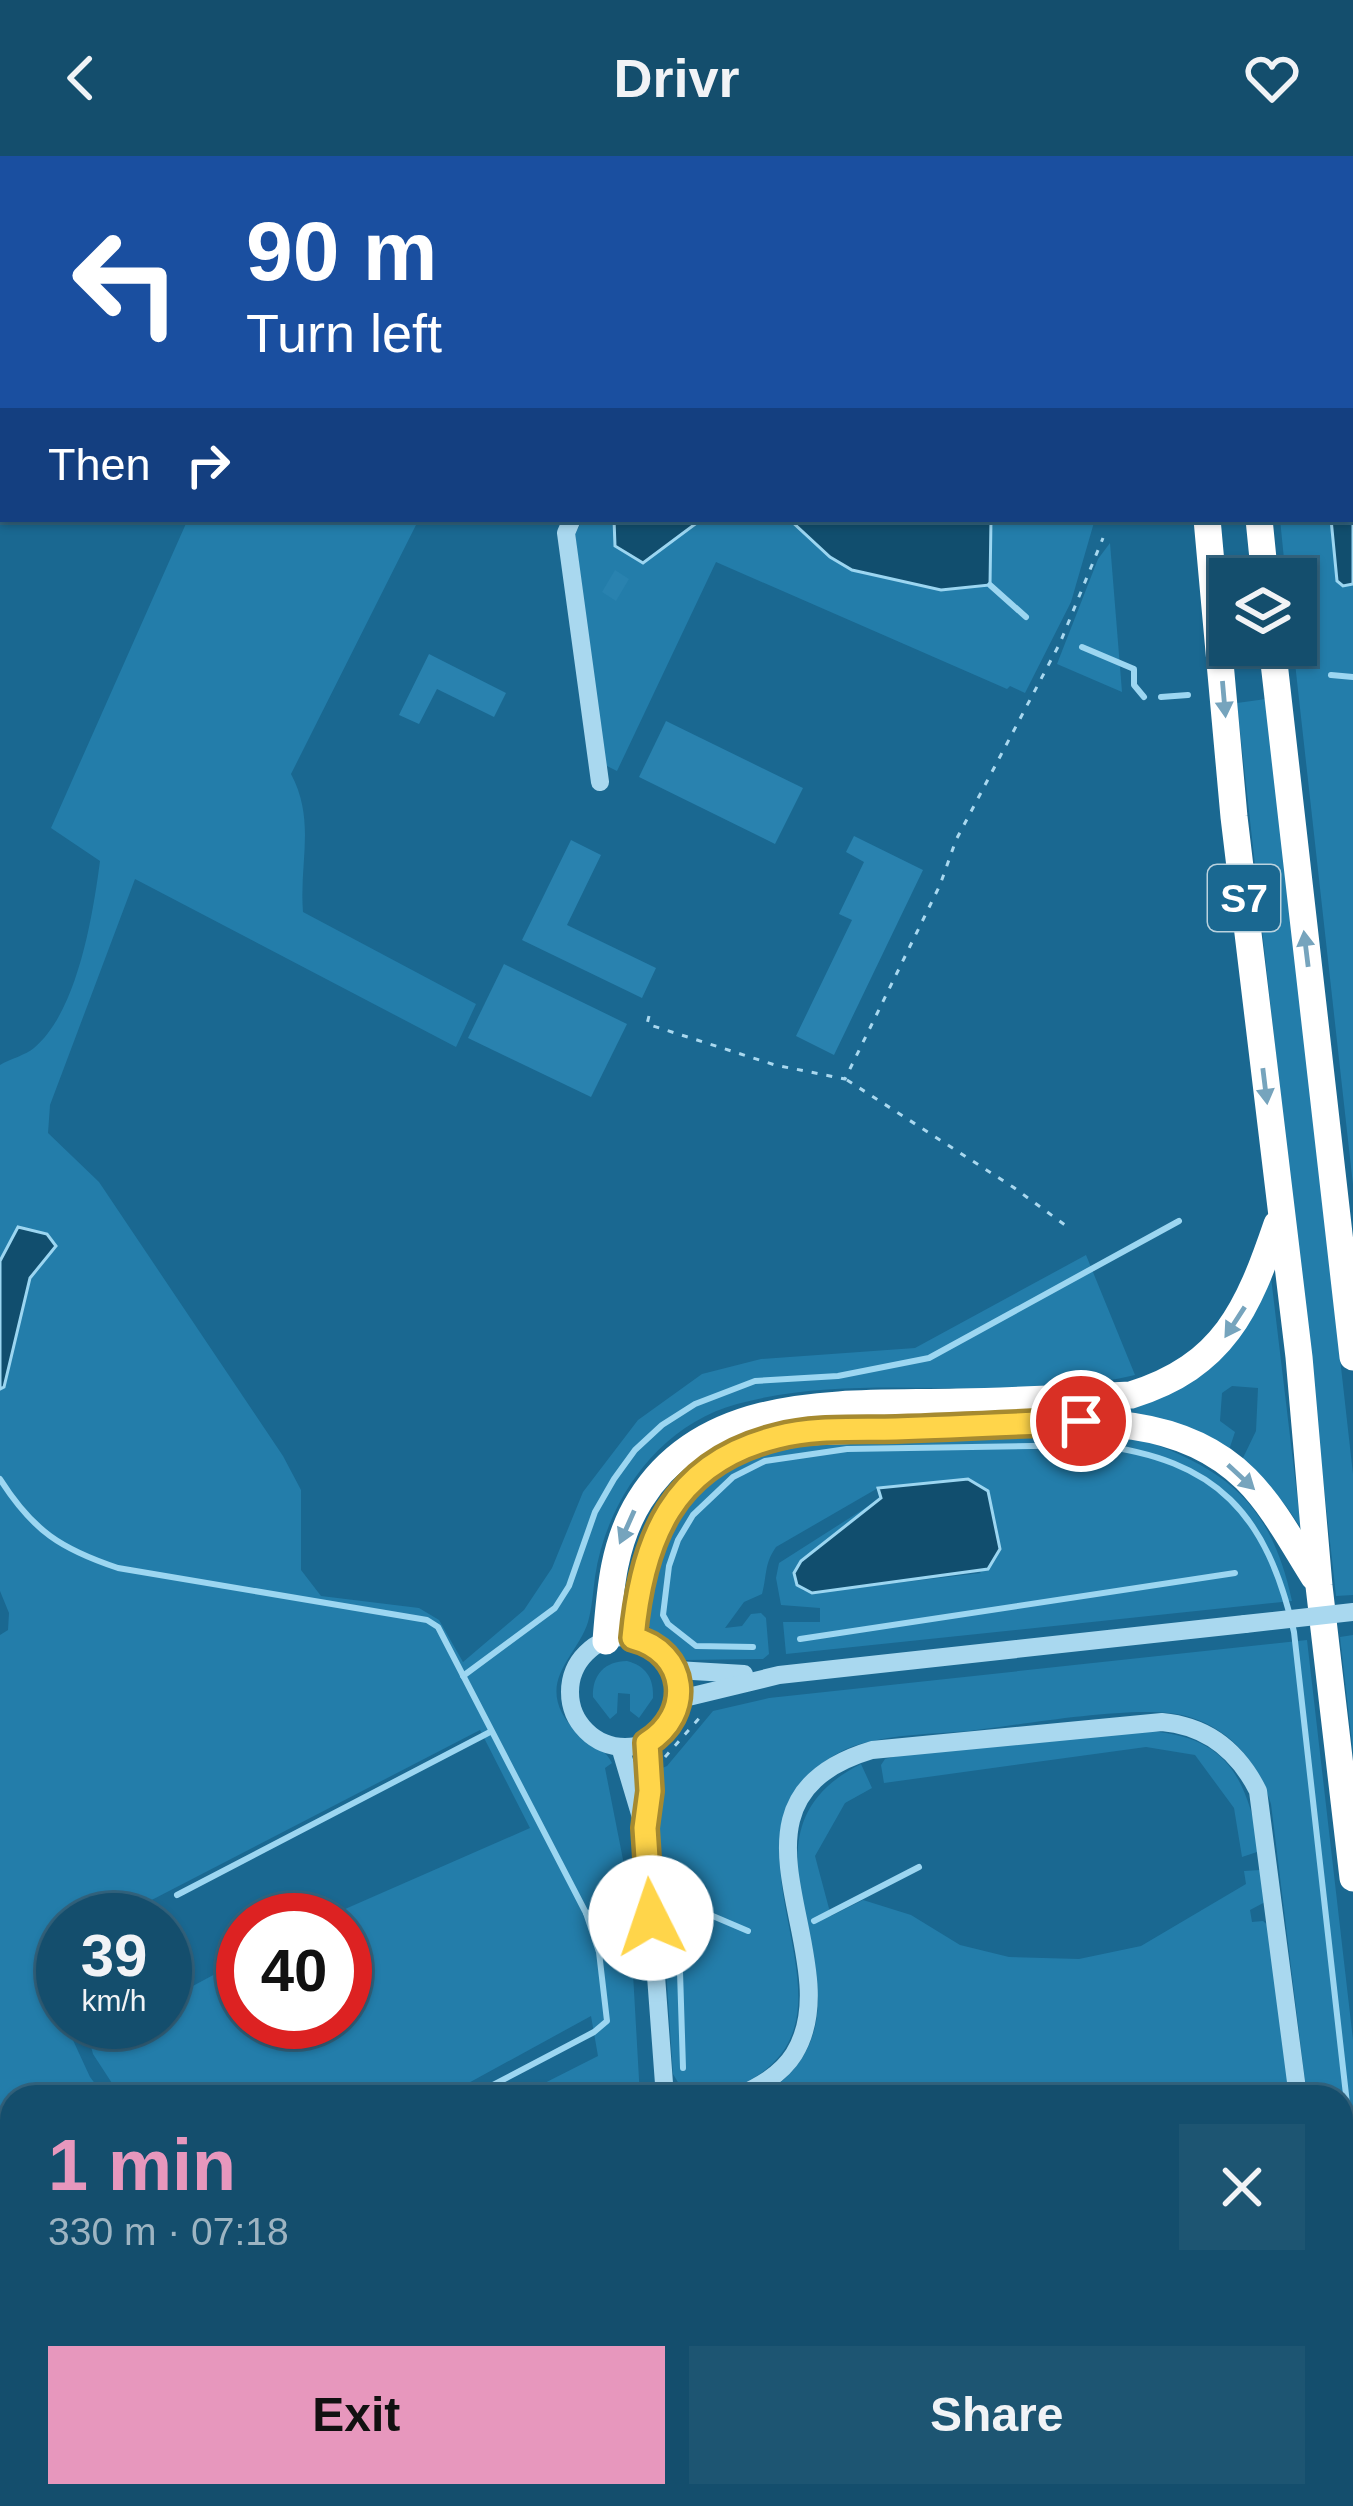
<!DOCTYPE html>
<html lang="en">
<head>
<meta charset="utf-8">
<style>
	body { margin:0; font-family:Arial,sans-serif; background:#1d5572; color:#f1f3f6; height:100vh; display:flex; flex-direction:column; font-size:45px; white-space:nowrap }
	* { box-sizing:border-box; margin:0 }
	p { font-size:39px; color:#9db4c2 }
	.icon { flex:none; width:66px; height:66px; fill:none; stroke:currentColor; stroke-width:2; stroke-linecap:round; stroke-linejoin:round }
	.map { position:relative; flex:1; overflow:hidden }
	.panel { position:absolute; left:0px; top:1929px; width:1353px; height:423px; display:flex; flex-direction:column; background:#144e6d; border-radius:36px 36px 0 0; box-shadow:0 3px 9px #0004,0 0 0 3px #336580 }
	.panel>* { flex:none }
	.guide { position:absolute; left:0px; top:0px; width:1353px; height:366px; box-shadow:0 3px 9px #0004,0 0 0 3px #336580; background:#1a4fa0; color:#fff; overflow:hidden }
	.tools { position:absolute; left:1209px; top:402px; display:grid; gap:24px }
	.tools a { display:grid; place-items:center; width:108px; height:108px; border-radius:0px; background:#144e6d; box-shadow:0 3px 9px #0004,0 0 0 3px #336580; font-size:60px }
	.speed { position:absolute; left:36px; top:1737px; display:flex; gap:24px; font-size:60px; font-weight:700; text-align:center }
	.speed>* { display:grid; place-content:center; width:156px; height:156px; border-radius:50%; background:#144e6d; box-shadow:0 3px 9px #0004,0 0 0 3px #336580; line-height:1 }
	.speed small { font-size:30px; font-weight:400 }
	.speed .limit { border:18px solid #d22; background:#fff; color:#111 }
	.pin { position:absolute; display:grid; place-items:center; width:102px; height:102px; color:#fff; margin:-51px; border:6px solid #fff; border-radius:50%; box-shadow:0 3px 12px #0007 }
	.me { position:absolute; width:132px; margin:-66px; rotate:356deg; stroke-linejoin:round; filter:drop-shadow(0 0 9px #0008) }
	.turn { display:flex; align-items:center; gap:42px; height:252px; padding:0 48px; font-size:54px }
	.turn .icon { width:156px; height:156px; stroke-width:2.5 }
	.turn b { display:block; font-size:84px; line-height:102px }
	.then { display:flex; align-items:center; height:114px; padding:0 48px; background:#0003; gap:24px; font-size:45px }
	.round { display:grid; place-items:center; flex:none; width:126px; height:126px; border-radius:0px; background:#1d5572 }
	.headline { display:flex; align-items:center; justify-content:space-between; height:204px; padding:0 48px }
	h1 { font-size:72px; font-weight:700; line-height:90px; color:#e797bd }
	.cta { display:flex; gap:24px; margin-top:auto; padding:24px 48px }
	.cta a { flex:1; height:138px; border-radius:0px; background:#e797bd; color:#111; font-size:48px; font-weight:700; line-height:138px; text-align:center }
	.cta a+a { background:#1d5572; color:#f1f3f6 }
	header { display:flex; justify-content:space-between; align-items:center; height:156px; padding:0 48px; background:#144e6d; font-size:54px; font-weight:700 }
	.map>svg:first-child { display:block }
</style>
</head>
<body>
<header><svg class="icon" aria-label="back" viewBox="0 0 24 24"><path d="M15 5l-7 7 7 7"/></svg>Drivr<svg class="icon" aria-label="heart" viewBox="0 0 24 24"><path d="M12 20l-8-8c-3-5 5-10 8-4 3-6 11-1 8 4z"/></svg></header>
<div class="map">
<svg width="1353" height="2350" viewBox="0 0 1353 2350">
	<rect width="100%" height="100%" fill="#1a6891"/>
	<g fill="#237daa">
		<path d="M188 363H419L291 618C316 665 299 706 303 756L476 848 456 891 135 723 50 949 48 977 99 1026 283 1300 301 1334V1414L321 1440 419 1452 439 1464 463 1506 524 1454 552 1412 583 1336 638 1264 702 1218 761 1203 915 1192 1086 1099 1135 1219C1005 1250 866 1213 737 1248 659 1269 606 1345 595 1421 593 1436 592 1452 588 1466 578 1498 543 1520 562 1557 574 1581 602 1586 612 1607L605 1612 628 1729 640 1941H517L598 1900 591 1860 443 1941H121L93 1898 89 1883 125 1866H165V1845L243 1803V1866H345V1764H320L530 1672 480 1574 113 1764H63V1790L36 1804 90 1921 105 1941H12V2085L0 2090V1479L8 1474 9 1457 0 1435V909C10 903 26 899 34 892 78 855 93 758 100 705L51 672Z"/>
		<path d="M583 363H1095L1071 446 1025 537 1010 530 1007 533 716 406 617 615 605 609 575 378Z"/>
		<path d="M1280 363H1331L1337 425 1340 429 1353 428V1029L1293 489H1296V423H1286Z"/>
		<path d="M1110 387 1122 536 1057 508 1098 403Z"/>
		<path d="M1266 543 1353 1318V1439L1336 1440 1237 547Z"/>
		<path d="M1270 1113 1301 1372 1286 1350 1242 1304 1256 1275 1258 1232 1232 1230 1222 1237 1220 1265 1235 1276 1229 1294C1161 1258 1132 1255 1057 1255L1168 1234Z"/>
		<path d="M1124 1277C1220 1310 1269 1339 1292 1445L786 1498 783 1466H820V1452L781 1449 776 1422 779 1407 881 1342 802 1434 812 1437 981 1417 878 1332 776 1391C764 1408 767 1420 762 1438L744 1446 725 1472 742 1470 751 1458 761 1457 766 1462 769 1498 763 1503 685 1504 647 1469 660 1383 721 1312 804 1285Z"/>
		<path d="M1353 1479V1595L1340 1481Z"/>
		<path d="M1307 1484 1353 1884V2322L1341 2219V1941H1307L1271 1648C1258 1606 1230 1572 1186 1560 1140 1547 1021 1569 969 1575 933 1578 894 1578 860 1588 840 1594 820 1606 807 1622 725 1712 865 1857 752 1923 732 1935 704 1940 682 1933L673 1918 653 1616 667 1610 713 1555 769 1542Z"/>
		<path d="M627 1505C646 1510 654 1522 653 1542L639 1562 630 1555V1538L618 1537 617 1557 610 1563 593 1541C592 1519 605 1505 627 1505Z"/>
		<path d="M1149 1575C1228 1581 1245 1621 1260 1691L1257 1696 1242 1701 1234 1652 1195 1599 1146 1591 884 1627 881 1609 885 1603 918 1595Z"/>
		<path d="M861 1608 872 1632 845 1647 815 1700 831 1760 863 1744 911 1759 960 1789 1009 1801 1079 1803 1141 1790 1246 1728 1244 1715 1260 1714 1267 1745 1250 1754 1252 1766 1263 1765 1271 1772 1288 1926 1272 1934 1273 1941H761C909 1848 703 1687 861 1608Z"/>
		<path d="M77 2340H550L539 2350H47Z"/>
		<path d="M601 2340H1314L1315 2350H592Z"/>
	</g>
	<g fill="#114e6e" stroke="#9cd6f1" stroke-width="3">
		<path d="M1353 264V428L1343 430 1337 425 1331 363H1350Z"/>
		<path d="M614 363H702L643 407 615 390Z"/>
		<path d="M789 363H991L990 429 941 434 852 414 830 401Z"/>
		<path d="M18 1071 47 1078 56 1090 30 1122 4 1231 0 1233V1105Z"/>
		<path d="M968 1323 988 1335 1000 1393 988 1413 812 1437 797 1429 794 1417 801 1405 881 1342 878 1332Z"/>
	</g>
	<g fill="none" stroke-linecap="round" stroke-linejoin="round">
		<g stroke="#9cd6f1" stroke-width="6">
			<path d="M990 429 1026 461"/>
			<path d="M1082 491 1134 513V529L1144 541"/>
			<path d="M1331 519 1353 521"/>
			<path d="M1161 541 1188 539"/>
			<path d="M0 1323C33 1375 61 1393 118 1412L427 1464 438 1471 586 1757 599 1796 607 1865 594 1876 470 1941"/>
			<path d="M800 1483 1235 1417"/>
			<path d="M753 1491 696 1490 668 1468 663 1459 669 1410 678 1384 693 1359 733 1321 765 1305 847 1293 1095 1289C1217 1303 1267 1358 1294 1476L1353 2001"/>
			<path d="M463 1520 555 1452 569 1430 595 1356 614 1323 635 1294 662 1269 695 1248 755 1225 838 1220 929 1202 1179 1065"/>
			<path d="M177 1739 490 1576"/>
			<path d="M681 1751 694 1752 748 1775"/>
			<path d="M586 1757 616 1755"/>
			<path d="M814 1765 919 1711"/>
			<path d="M679 1783 683 1912"/>
			<path d="M0 2261 12 2250"/>
			<path d="M884 2340 889 2350"/>
			<path d="M694 2350 711 2340"/>
		</g>
	</g>
	<g fill="#2982af">
		<path d="M615 414 629 423 616 445 602 436Z"/>
		<path d="M429 498 506 537 494 561 437 533 419 568 399 559Z"/>
		<path d="M666 565 803 632 775 688 639 621Z"/>
		<path d="M854 680 923 714 834 899 796 880 852 764 839 758 864 706 846 696Z"/>
		<path d="M571 684 601 699 567 769 656 812 642 842 522 784Z"/>
		<path d="M504 808 627 868 591 941 468 882Z"/>
	</g>
	<g fill="none" stroke-linecap="round" stroke-linejoin="round">
		<g stroke="#a9d8ef" stroke-width="3" stroke-dasharray="6 9" stroke-linecap="butt">
			<path d="M649 860 647 868 775 909 845 923 940 729 956 684 1060 487 1103 382"/>
			<path d="M847 924 1013 1031 1065 1069"/>
			<path d="M665 1601 702 1559"/>
		</g>
		<g stroke="#a9d8ef" stroke-width="18">
			<path d="M1306 0V3"/>
			<path d="M771 3 772 0"/>
			<path d="M1350 116 1353 122"/>
			<path d="M572 363 566 377 600 626"/>
			<circle cx="625" cy="1536" r="55"/>
			<path d="M676 1514 744 1518"/>
			<path d="M680 1543 779 1519 1245 1468"/>
			<path d="M647 1587 650 1635 645 1672 665 1941"/>
			<path d="M620 1591 643 1668"/>
			<path d="M736 1941C758 1931 781 1919 794 1898 854 1801 701 1645 872 1594L1162 1566C1207 1570 1238 1595 1258 1635L1298 1941"/>
			<path d="M1341 2293 1348 2350"/>
			<path d="M573 2350 584 2340"/>
		</g>
		<g stroke="#fff" stroke-width="27">
			<path d="M1173 0 1174 3"/>
			<path d="M1226 0 1227 3"/>
			<path d="M1207 363 1234 661 1299 1201 1319 1430 1353 1722"/>
			<path d="M1259 363 1265 423"/>
			<path d="M1272 489 1353 1201"/>
			<path d="M633 1482C644 1365 682 1295 806 1276 864 1274 923 1272 982 1270 1071 1266 1175 1253 1246 1323 1274 1351 1293 1388 1314 1421"/>
			<path d="M606 1485C610 1435 613 1387 640 1344 707 1236 847 1249 957 1246 1015 1245 1073 1242 1131 1239 1224 1210 1248 1153 1277 1068"/>
		</g>
		<path stroke="#a9d8ef" stroke-width="18" d="M1245 1468 1353 1456"/>
	</g>
	<defs><path id="oneway-solid" d="M-6-.8H1V-3.2L6.5 0L1 3.2V.8H-6Z" transform="scale(3)"/></defs>
	<g fill="#76a4bd">
		<use href="#oneway-solid" transform="translate(1224 543) rotate(85)"/>
		<use href="#oneway-solid" transform="translate(1306 793) rotate(-97)"/>
		<use href="#oneway-solid" transform="translate(1265 930) rotate(83)"/>
		<use href="#oneway-solid" transform="translate(1235 1166) rotate(123)"/>
		<use href="#oneway-solid" transform="translate(1241 1321) rotate(43)"/>
		<use href="#oneway-solid" transform="translate(627 1371) rotate(114)"/>
	</g>
	<g fill="none" stroke-linecap="round" stroke-linejoin="round">
		<g stroke="#a68a30" stroke-width="30">
			<path id="route" d="M651 1762 645 1672 650 1635 647 1587C694 1558 688 1496 633 1482 642 1384 672 1307 777 1281 815 1271 857 1274 896 1273 958 1271 1020 1268 1081 1265"/>
		</g>
		<use href="#route" stroke="#ffd54a" stroke-width="21"/>
	</g>
	<g text-anchor="middle" stroke-width="12" stroke-linejoin="round" paint-order="stroke">
		<rect fill="#1a6891" stroke="#bad2de" stroke-width="3" x="1208" y="709" width="72" height="66" rx="9"/>
		<g font-size="39" font-weight="bold" fill="#fff">
			<text x="1244" y="756">S7</text>
		</g>
	</g>
</svg>
<div class="tools">
<a><svg class="icon" aria-label="layers" viewBox="0 0 24 24"><path d="M12 4l9 5-9 5-9-5zM3 14l9 5 9-5"/></svg></a>
</div>
<div class="speed"><div>39<small>km/h</small></div><div class="limit">40</div></div>
<div class="pin" style="left:1081px;top:1265px;background:#d93025"><svg class="icon" aria-label="arrive" viewBox="0 0 24 24"><path d="M6 21V4h12l-3 4 3 4H6"/></svg></div>
<svg class="me" style="left:651px;top:1762px" viewBox="-20 -20 40 40"><circle r="19" fill="#fff"/><path d="M0-13L10 11 0 6-10 11z" fill="#ffd54a"/></svg>
<div class="guide">
<div class="turn"><svg class="icon" aria-label="left" viewBox="0 0 24 24"><path d="M17 20v-9H6M10 6l-5 5 5 5"/></svg><div><b>90 m</b>Turn left</div></div>
<div class="then">Then<svg class="icon" aria-label="right" viewBox="0 0 24 24"><path d="M7 20v-9h11M14 6l5 5-5 5"/></svg></div>
</div>
<section class="panel">
<div class="headline"><div><h1>1 min</h1><p>330 m · 07:18</p></div><a class="round"><svg class="icon" aria-label="close" viewBox="0 0 24 24"><path d="M6 6l12 12M18 6L6 18"/></svg></a></div>
<div class="cta"><a>Exit</a><a>Share</a></div>
</section>
</div>
</body>
</html>
